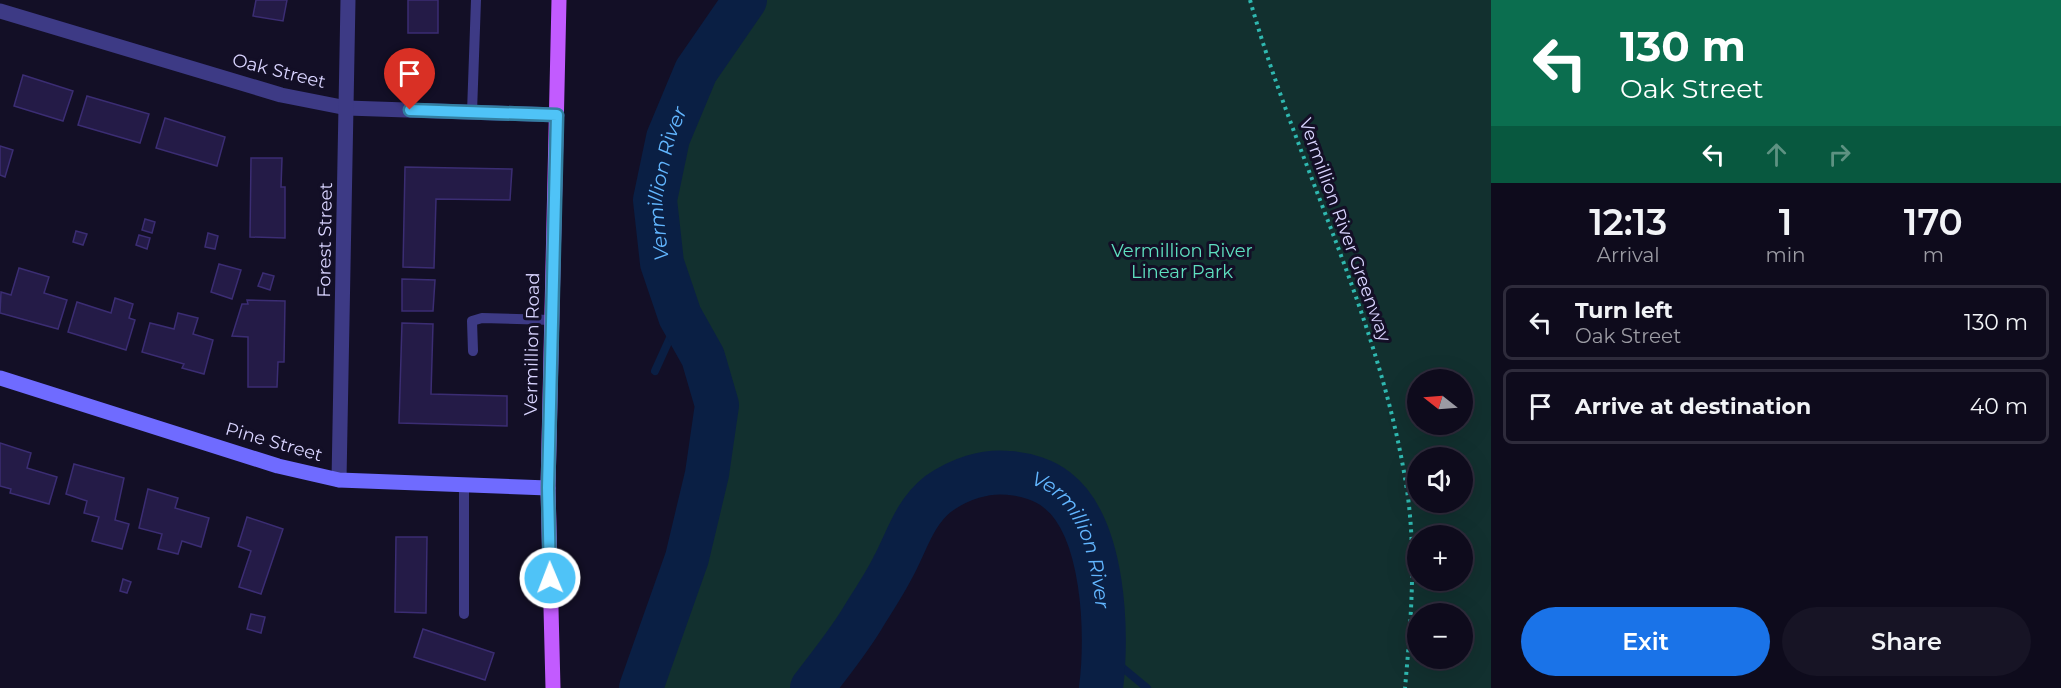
<!DOCTYPE html>
<html lang="en">
<head>
<meta charset="utf-8">
<style>
	body { margin:0; font-family:Montserrat,sans-serif; background:#171425; color:#f1f3f6; height:100vh; display:flex; flex-direction:column; font-size:22px; white-space:nowrap }
	* { box-sizing:border-box; margin:0 }
	p { font-size:20px; color:#9b9ba3 }
	.icon { flex:none; width:33px; height:33px; fill:none; stroke:currentColor; stroke-width:2; stroke-linecap:round; stroke-linejoin:round }
	.map { position:relative; flex:1; overflow:hidden }
	.panel { display:flex; flex-direction:column; background:#0e0b1c; width:570px }
	.panel>* { flex:none }
	.guide { background:#0b6e4f; color:#fff; overflow:hidden }
	.needle { width:39px; rotate:287deg }
	.controls { position:absolute; left:1407px; top:369px; display:grid; gap:12px }
	.controls a { display:grid; place-items:center; width:66px; height:66px; border-radius:50%; background:#0e0b1c; box-shadow:0 6px 24px #0002,0 0 0 2px #2e2b3b; font-size:30px }
	.pin { position:absolute; display:grid; place-items:center; width:51px; height:51px; color:#fff; margin:-62px -26px; border-radius:50% 50% 50% 0; rotate:-45deg; box-shadow:0 0 6px #0007 }
	.pin .icon { rotate:45deg }
	.me { position:absolute; width:66px; margin:-33px; rotate:359deg; stroke-linejoin:round; filter:drop-shadow(0 0 4px #0008) }
	.turn { display:flex; align-items:center; gap:21px; height:126px; padding:0 30px; font-size:27px }
	.turn .icon { width:78px; height:78px; stroke-width:2.5 }
	.turn b { display:block; font-size:42px; line-height:51px }
	.lanes { display:flex; align-items:center; height:57px; padding:0 30px; background:#0003; justify-content:center; gap:30px; direction:ltr }
	.lanes .off { opacity:.35 }
	.eta { display:flex; justify-content:space-evenly; align-items:center; height:102px; text-align:center }
	.eta b { font-size:36px; font-weight:600; line-height:42px }
	.primary-button { display:flex; gap:12px; margin-top:auto; padding:12px 30px }
	.primary-button a { flex:1; height:69px; border-radius:36px; background:#1a73e8; color:#fff; font-size:24px; font-weight:600; line-height:69px; text-align:center }
	.primary-button a+a { background:#171425; color:#f1f3f6 }
	ul { padding:0; list-style:none }
	li { display:flex; align-items:center; gap:18px; height:75px; margin:0 12px 9px; padding:0 18px; border:3px solid #2e2b3b; border-radius:9px }
	li div { flex:1 }
	li b { display:block; font-size:22px }
	li em { font-style:normal }
	main { display:flex; flex:1; min-height:0 }
	.map>svg:first-child { display:block }
</style>
</head>
<body>
<main>
<div class="map">
<svg width="1491" height="688" viewBox="0 0 1491 688">
	<rect width="100%" height="100%" fill="#130f26"/>
	<path fill="#12302f" fill-rule="evenodd" d="M745 0H1491V688H1101C1108 634 1105 527 1057 490 1045 480 1025 474 1010 473 985 470 959 479 938 494 914 513 907 541 893 567 885 583 875 598 865 614 850 640 830 664 812 688H641L687 558 707 474 717 405 703 357 680 316 662 263 655 200 668 138 696 71ZM1418 380H1462V424H1418ZM1418 458H1462V502H1418ZM1418 536H1462V580H1418ZM1418 614H1462V658H1418Z"/>
	<g fill="none" stroke-linecap="round" stroke-linejoin="round">
		<g stroke="#0a1f44" stroke-width="8">
			<path d="M655 371 680 316"/>
			<path d="M1106 654 1147 688"/>
		</g>
		<g stroke="#0a1f44" stroke-width="44">
			<path id="s1" d="M641 688 687 558 707 474 717 405 703 357 680 316 662 263 655 200 668 138 696 71 745 0"/>
			<path id="s2" d="M812 688C830 664 850 640 865 614 875 598 885 583 893 567 907 541 914 513 938 494 959 479 985 470 1010 473 1025 474 1045 480 1057 490 1105 527 1108 634 1101 688"/>
		</g>
	</g>
	<g fill="#241b47" stroke="#3b2d73" stroke-width="1.5">
		<path d="M256 0H287L283 21 253 16Z"/>
		<rect x="408" y="0" width="30" height="33"/>
		<path d="M23 75 73 91 63 121 14 106Z"/>
		<path d="M87 96 149 114 140 143 78 125Z"/>
		<path d="M165 118 225 137 217 166 156 148Z"/>
		<path d="M0 146 13 150 5 177 0 175Z"/>
		<path d="M251 158H282L281 187H285V238L250 237Z"/>
		<path d="M405 167 512 169 510 200 436 199 434 268 403 267Z"/>
		<path d="M145 219 155 222 152 233 142 230Z"/>
		<path d="M76 231 87 234 83 245 73 242Z"/>
		<path d="M208 233 218 236 215 249 205 247Z"/>
		<path d="M139 235 150 238 147 249 136 245Z"/>
		<path d="M219 264 241 270 232 299 211 292Z"/>
		<path d="M19 268 49 277 44 293 67 300 58 329 0 313 1 292 11 295Z"/>
		<path d="M263 273 274 276 270 290 258 286Z"/>
		<path d="M402 279 435 280 433 311H402Z"/>
		<path d="M115 298 133 304 129 318 135 320 126 350 68 332 77 302 111 313Z"/>
		<path d="M247 300 285 301 284 362H278L277 387H248V337L232 336 242 304H248Z"/>
		<path d="M178 313 198 318 193 334 213 340 204 374 182 368 184 364 142 352 150 323 174 329Z"/>
		<path d="M402 323 433 324 431 394 507 396V426L399 423Z"/>
		<path d="M0 443 31 453 27 468 57 477 49 504 10 493 11 489 0 486Z"/>
		<path d="M74 464 124 478 115 520 129 524 122 549 92 541 99 517 84 513 87 501 66 494Z"/>
		<path d="M148 489 178 498 175 508 209 518 201 547 182 541 178 554 158 549 162 534 139 528Z"/>
		<path d="M247 517 283 529 261 594 239 587 251 551 238 546Z"/>
		<path d="M396 537H427L426 613 395 612Z"/>
		<path d="M123 579 131 582 127 593 120 591Z"/>
		<path d="M251 614 265 617 261 633 247 629Z"/>
		<path d="M423 629 494 653 485 680 414 657Z"/>
	</g>
	<g fill="none" stroke-linecap="round" stroke-linejoin="round">
		<path stroke="#2fb8b0" stroke-width="4" stroke-dasharray="3 4.5" stroke-linecap="butt" d="M1250 0C1296 163 1379 315 1406 484 1417 551 1411 621 1405 688"/>
		<g stroke="#3d3a85" stroke-width="10">
			<path d="M472 112 476 0"/>
			<path d="M473 351 472 321 482 318 552 320"/>
			<path d="M464 614V485"/>
		</g>
		<g stroke="#3d3a85" stroke-width="15">
			<path d="M0 11 281 95 347 108 557 115"/>
			<path d="M339 480 348 0"/>
		</g>
		<path stroke="#6f6bff" stroke-width="15" d="M0 378 278 466 339 480 548 488"/>
		<path stroke="#c25bff" stroke-width="15" d="M553 688 548 488 559 0"/>
	</g>
	<g fill="none" stroke-linecap="round" stroke-linejoin="round">
		<g stroke="#337fa1" stroke-width="15">
			<path id="route" d="M410 110 557 115 548 488 550 578"/>
		</g>
		<use href="#route" stroke="#4fc3f7" stroke-width="10"/>
	</g>
	<g text-anchor="middle" stroke-width="6" stroke-linejoin="round" paint-order="stroke">
		<g font-size="18" fill="#d9d4ff" stroke="#130f26">
			<text transform="translate(279 71) rotate(14)" y="6">Oak Street</text>
			<text transform="translate(1345 230) rotate(70)" y="6">Vermillion River Greenway</text>
			<text transform="translate(325 240) rotate(-89)" y="6">Forest Street</text>
			<text transform="translate(532 344) rotate(-89)" y="6">Vermillion Road</text>
			<text transform="translate(274 442) rotate(16)" y="6">Pine Street</text>
		</g>
		<g font-size="18" fill="#5fe0c0" stroke="#130f26">
			<text x="1182" y="257">Vermillion River<tspan x="1182" dy="21">Linear Park</tspan></text>
		</g>
		<g font-size="20" font-style="italic" fill="#62b6ff" stroke="#130f26">
			<text dy="7" stroke="none"><textPath href="#s1" startOffset="528">Vermillion River</textPath></text>
			<text dy="7" stroke="none"><textPath href="#s2" startOffset="411">Vermillion River</textPath></text>
		</g>
	</g>
</svg>
<div class="controls">
<a><svg class="needle" viewBox="-14 -14 28 28"><path d="M0-13l5 13h-10z" fill="#e53935"/><path d="M0 13l5-13h-10z" fill="#9b9ba3"/></svg></a>
<a><svg class="icon" aria-label="sound" viewBox="0 0 24 24"><path d="M4 9h4l5-4v14l-5-4H4zM17 9q2 3 0 6"/></svg></a>
<a>+</a>
<a>−</a>
</div>
<div class="pin" style="left:410px;top:110px;background:#d93025"><svg class="icon" aria-label="arrive" viewBox="0 0 24 24"><path d="M6 21V4h12l-3 4 3 4H6"/></svg></div>
<svg class="me" style="left:550px;top:578px" viewBox="-20 -20 40 40"><circle r="17" fill="#4fc3f7" stroke="#fff" stroke-width="3"/><path d="M0-11L8 9 0 5-8 9z" fill="#fff"/></svg>
</div>
<section class="panel">
<div class="guide">
<div class="turn"><svg class="icon" aria-label="left" viewBox="0 0 24 24"><path d="M17 20v-9H6M10 6l-5 5 5 5"/></svg><div><b>130 m</b>Oak Street</div></div>
<div class="lanes"><svg class="icon" aria-label="left" viewBox="0 0 24 24"><path d="M17 20v-9H6M10 6l-5 5 5 5"/></svg><svg class="icon off" aria-label="ahead" viewBox="0 0 24 24"><path d="M12 20V5M6 11l6-6 6 6"/></svg><svg class="icon off" aria-label="right" viewBox="0 0 24 24"><path d="M7 20v-9h11M14 6l5 5-5 5"/></svg></div>
</div>
<div class="eta">
<div><b>12:13</b><p>Arrival</p></div>
<div><b>1</b><p>min</p></div>
<div><b>170</b><p>m</p></div>
</div>
<ul>
<li><svg class="icon" aria-label="left" viewBox="0 0 24 24"><path d="M17 20v-9H6M10 6l-5 5 5 5"/></svg><div><b>Turn left</b><p>Oak Street</p></div><em>130 m</em></li>
<li><svg class="icon" aria-label="arrive" viewBox="0 0 24 24"><path d="M6 21V4h12l-3 4 3 4H6"/></svg><div><b>Arrive at destination</b></div><em>40 m</em></li>
</ul>
<div class="primary-button"><a>Exit</a><a>Share</a></div>
</section>
</main>
</body>
</html>
